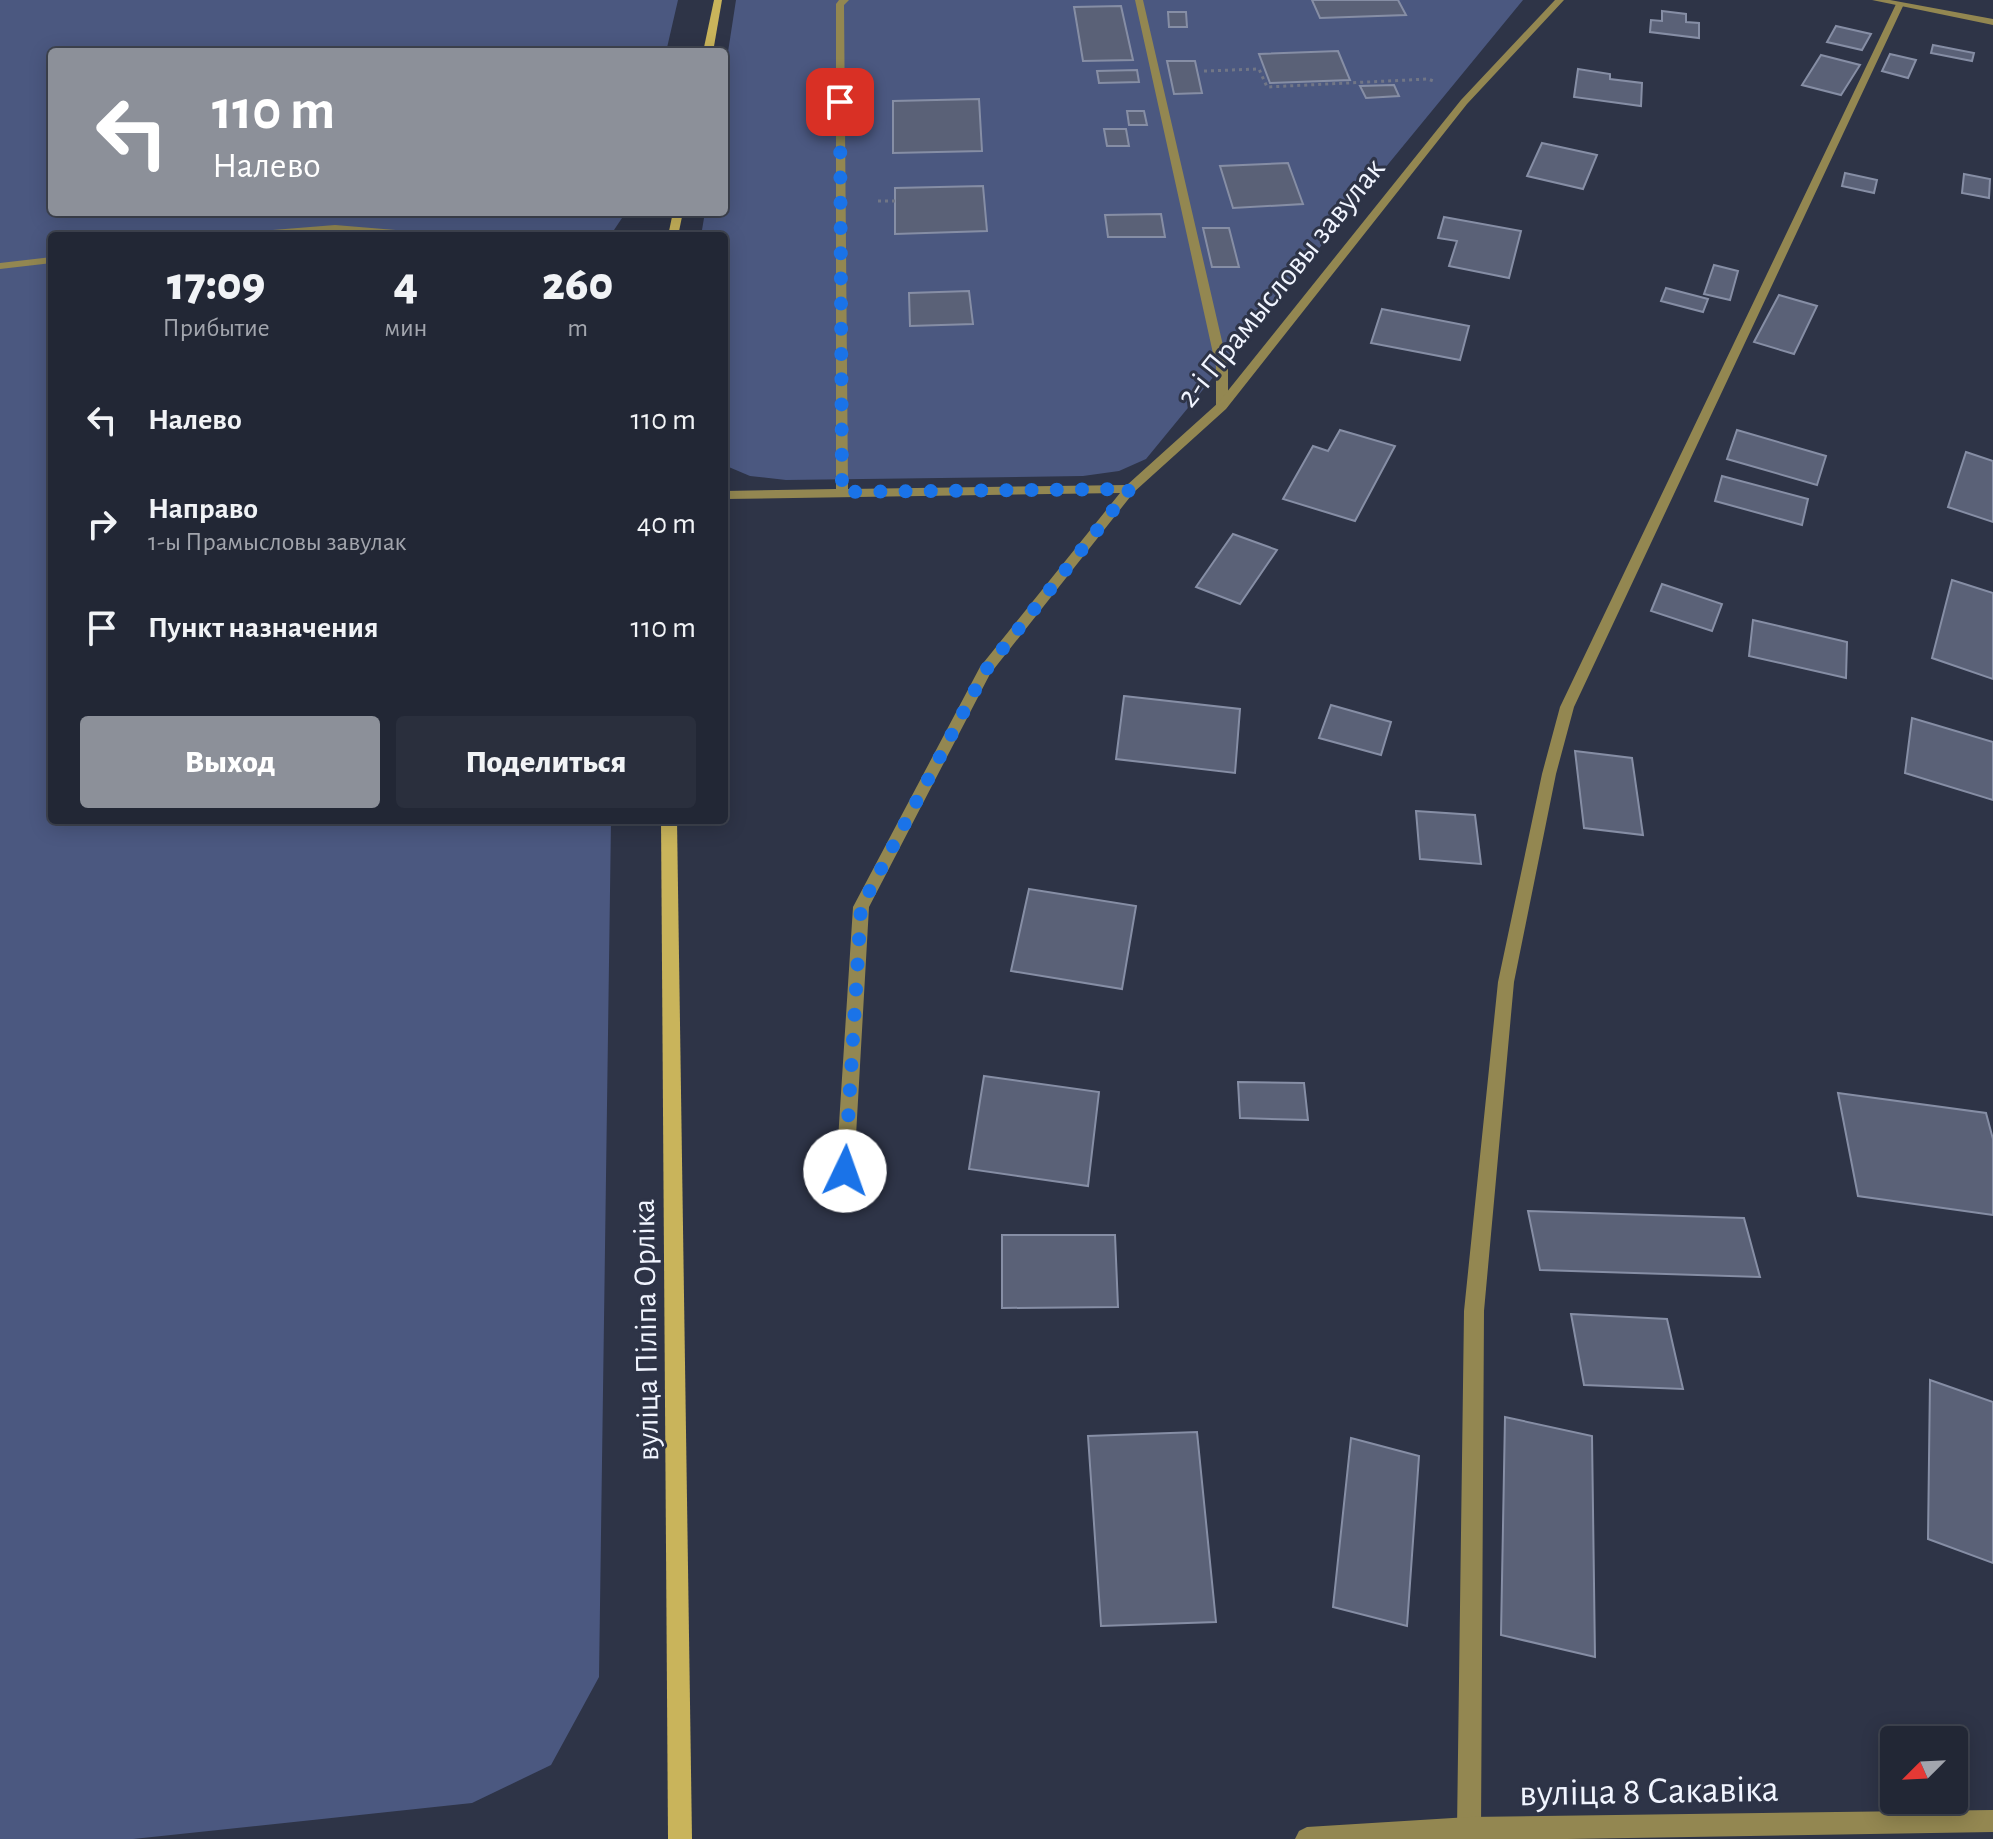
<!DOCTYPE html>
<html lang="ru">
<head>
<meta charset="utf-8">
<style>
	body { margin:0; font-family:"Alegreya Sans",sans-serif; background:#2a2f3d; color:#f1f3f6; height:100vh; display:flex; flex-direction:column; font-size:30px; white-space:nowrap }
	* { box-sizing:border-box; margin:0 }
	p { font-size:26px; color:#a2a5ad }
	.icon { flex:none; width:44px; height:44px; fill:none; stroke:currentColor; stroke-width:2; stroke-linecap:round; stroke-linejoin:round }
	.map { position:relative; flex:1; overflow:hidden }
	.drawer { position:absolute; left:48px; top:232px; width:680px; height:592px; display:flex; flex-direction:column; background:#222735; border-radius:8px; box-shadow:0 4px 20px #0003,0 0 0 2px #3f4450 }
	.drawer>* { flex:none }
	.top-card { position:absolute; left:48px; top:48px; width:680px; height:168px; border-radius:8px; box-shadow:0 4px 20px #0003,0 0 0 2px #3f4450; background:#8c9099; color:#fff; overflow:hidden }
	.needle { width:52px; rotate:246deg }
	.tools { position:absolute; left:1880px; top:1726px; display:grid; gap:16px }
	.tools a { display:grid; place-items:center; width:88px; height:88px; border-radius:8px; background:#222735; box-shadow:0 4px 20px #0003,0 0 0 2px #3f4450; font-size:40px }
	.pin { position:absolute; display:grid; place-items:center; width:68px; height:68px; color:#fff; margin:-34px; border-radius:16px; box-shadow:0 4px 12px #0006 }
	.me { position:absolute; width:88px; margin:-44px; rotate:3deg; stroke-linejoin:round; filter:drop-shadow(0 0 6px #0008) }
	.turn { display:flex; align-items:center; gap:28px; height:168px; padding:0 32px; font-size:36px }
	.turn .icon { width:104px; height:104px; stroke-width:2.5 }
	.turn b { display:block; font-size:56px; line-height:68px }
	.eta { display:flex; justify-content:space-evenly; align-items:center; height:136px; text-align:center }
	.eta b { font-size:48px; font-weight:800; line-height:56px }
	.action { display:flex; gap:16px; margin-top:auto; padding:16px 32px }
	.action a { flex:1; height:92px; border-radius:8px; background:#8c9099; color:#fff; font-size:32px; font-weight:800; line-height:92px; text-align:center }
	.action a+a { background:#2a2f3d; color:#f1f3f6 }
	ul { padding:0; list-style:none }
	li { display:flex; align-items:center; gap:24px; height:104px; padding:0 32px }
	li div { flex:1 }
	li b { display:block; font-size:30px }
	li em { font-style:normal }
	.map>svg:first-child { display:block }
</style>
</head>
<body>
<div class="map">
<svg width="1993" height="1839" viewBox="0 0 1993 1839">
	<rect width="100%" height="100%" fill="#2e3447"/>
	<g fill="#4b5880">
		<path d="M0 0H678L666 52H52V212H626L614 230 598 236H52V820H611L599 1677 551 1765 472 1803 133 1839H0Z"/>
		<path d="M736 0H1523L1146 459 1119 471 1083 476 786 480 750 476 724 465V236H701L705 212H724V78Z"/>
	</g>
	<g fill="#5a6177" stroke="#868ea5" stroke-width="2">
		<path d="M1312 0H1398L1406 15 1320 18Z"/>
		<path d="M1121 6 1133 60 1083 61 1074 7Z"/>
		<path d="M1662 11 1686 14V22L1699 23V38L1650 32 1651 20 1662 21Z"/>
		<path d="M1168 12H1186L1187 27H1169Z"/>
		<path d="M1836 26 1871 34 1862 50 1827 42Z"/>
		<path d="M1933 45 1974 53 1972 61 1931 53Z"/>
		<path d="M1338 51 1350 80 1270 83 1259 54Z"/>
		<path d="M1890 54 1916 60 1908 78 1882 71Z"/>
		<path d="M1821 55 1860 65 1841 95 1802 85Z"/>
		<path d="M1167 61H1195L1202 93 1174 94Z"/>
		<path d="M1578 69 1610 74V79L1642 83 1641 106 1574 97Z"/>
		<path d="M1137 70 1139 82 1099 83 1097 71Z"/>
		<path d="M1394 85 1399 96 1366 98 1360 86Z"/>
		<path d="M979 99 982 151 893 153V101Z"/>
		<path d="M1127 111H1144L1147 125H1129Z"/>
		<path d="M1104 129H1126L1129 146H1107Z"/>
		<path d="M1542 143 1597 155 1583 189 1527 176Z"/>
		<path d="M1288 163 1303 204 1233 208 1220 166Z"/>
		<path d="M1845 173 1877 180 1874 193 1842 186Z"/>
		<path d="M1964 174 1990 179 1989 198 1962 193Z"/>
		<path d="M983 186 987 231 895 234V188Z"/>
		<path d="M1161 214 1165 237H1108L1105 215Z"/>
		<path d="M1444 217 1521 231 1509 278 1449 266 1457 241 1438 238Z"/>
		<path d="M1203 228H1229L1239 267H1212Z"/>
		<path d="M1714 265 1738 271 1730 300 1704 294Z"/>
		<path d="M1666 288 1708 299 1703 312 1661 301Z"/>
		<path d="M969 291 973 324 910 326 909 293Z"/>
		<path d="M1779 295 1817 306 1794 354 1754 342Z"/>
		<path d="M1382 309 1469 326 1460 360 1371 343Z"/>
		<path d="M1340 430 1395 446 1355 521 1283 499 1313 446 1328 451Z"/>
		<path d="M1737 430 1826 456 1817 485 1727 459Z"/>
		<path d="M1966 452 1993 461V522L1948 507Z"/>
		<path d="M1722 476 1808 499 1802 525 1715 501Z"/>
		<path d="M1233 534 1277 550 1240 604 1196 587Z"/>
		<path d="M1952 580 1993 593V679L1932 658Z"/>
		<path d="M1662 584 1722 604 1712 631 1651 611Z"/>
		<path d="M1753 620 1847 642 1846 678 1749 656Z"/>
		<path d="M1124 696 1240 709 1235 773 1116 759Z"/>
		<path d="M1331 705 1391 722 1381 755 1319 738Z"/>
		<path d="M1912 718 1993 742V800L1905 773Z"/>
		<path d="M1575 751 1632 758 1643 835 1584 828Z"/>
		<path d="M1416 811 1475 815 1481 864 1420 859Z"/>
		<path d="M1029 889 1136 906 1122 989 1011 971Z"/>
		<path d="M984 1076 1099 1092 1088 1186 969 1169Z"/>
		<path d="M1238 1082 1304 1083 1308 1120 1240 1118Z"/>
		<path d="M1838 1093 1986 1113 1993 1139V1215L1858 1196Z"/>
		<path d="M1528 1211 1744 1218 1760 1277 1540 1270Z"/>
		<path d="M1002 1235H1115L1118 1307 1002 1308Z"/>
		<path d="M1571 1314 1667 1319 1683 1389 1584 1385Z"/>
		<path d="M1930 1380 1993 1402V1563L1928 1539Z"/>
		<path d="M1505 1417 1592 1436 1595 1657 1501 1635Z"/>
		<path d="M1197 1432 1216 1622 1101 1626 1088 1436Z"/>
		<path d="M1351 1438 1419 1456 1407 1626 1333 1607Z"/>
	</g>
	<g fill="none" stroke-linecap="round" stroke-linejoin="round">
		<g stroke="#717686" stroke-width="3" stroke-dasharray="3 4" stroke-linecap="butt">
			<path d="M1204 71 1259 69 1267 87 1428 79 1436 82"/>
			<path d="M878 201H895"/>
		</g>
		<g fill="#938751" fill-rule="evenodd">
			<path d="M1135 0H1143L1228 367V406L1222 410 1216 406V367Z"/>
			<path d="M1897 2 1904 4 1574 707 1556 774 1514 982 1484 1311 1481 1829 1477 1837H1461L1457 1829 1464 1311 1498 982 1542 774 1560 707Z"/>
		</g>
		<g fill="#938751" fill-rule="evenodd">
			<path d="M839 0H849L844 5 848 489 1127 485 1218 403 1461 100 1555 0H1564L1467 104 1226 409 1134 492 990 674 869 907 854 1171 851 1177 845 1179 839 1177 836 1171 853 907 980 667 1120 493 724 499V491L836 489V4Z"/>
			<path d="M1872 0H1890L1993 19V25Z"/>
			<path d="M335 225 432 233 437 236H393L335 231 276 236H232L237 233Z"/>
			<path d="M52 257V263L0 269V263Z"/>
			<path d="M1993 1810V1832L1568 1839H1295L1299 1831 1307 1827 1469 1817Z"/>
		</g>
		<g fill="#c9b45b" fill-rule="evenodd">
			<path d="M714 0H722L713 52H703Z"/>
			<path d="M673 212H683L678 236H668Z"/>
			<path d="M661 820H677L692 1839H668Z"/>
		</g>
	</g>
	<g fill="none" stroke-linecap="round" stroke-linejoin="round">
		<path stroke="#1a73e8" stroke-width="14" stroke-dasharray="0 25.2" d="M840 102 842 492 1130 489 985 671 861 907 845 1171"/>
	</g>
	<g text-anchor="middle" stroke-width="6" stroke-linejoin="round" paint-order="stroke">
		<g font-size="32" fill="#f1f5ff" stroke="#2e3447">
			<text transform="translate(1280 282) rotate(-51)" y="11">2-і Прамысловы завулак</text>
			<text transform="translate(645 1330) rotate(-91)" y="11">вуліца Піліпа Орліка</text>
		</g>
		<g font-size="38" fill="#f1f5ff" stroke="#2e3447">
			<text transform="translate(1649 1790) rotate(-1)" y="13">вуліца 8 Сакавіка</text>
		</g>
	</g>
</svg>
<div class="tools">
<a><svg class="needle" viewBox="-14 -14 28 28"><path d="M0-13l5 13h-10z" fill="#e53935"/><path d="M0 13l5-13h-10z" fill="#a2a5ad"/></svg></a>
</div>
<div class="pin" style="left:840px;top:102px;background:#d93025"><svg class="icon" aria-label="arrive" viewBox="0 0 24 24"><path d="M6 21V4h12l-3 4 3 4H6"/></svg></div>
<svg class="me" style="left:845px;top:1171px" viewBox="-20 -20 40 40"><circle r="19" fill="#fff"/><path d="M0-13L10 11 0 6-10 11z" fill="#1a73e8"/></svg>
<div class="top-card">
<div class="turn"><svg class="icon" aria-label="left" viewBox="0 0 24 24"><path d="M17 20v-9H6M10 6l-5 5 5 5"/></svg><div><b>110 m</b>Налево</div></div>
</div>
<section class="drawer">
<div class="eta">
<div><b>17:09</b><p>Прибытие</p></div>
<div><b>4</b><p>мин</p></div>
<div><b>260</b><p>m</p></div>
</div>
<ul>
<li><svg class="icon" aria-label="left" viewBox="0 0 24 24"><path d="M17 20v-9H6M10 6l-5 5 5 5"/></svg><div><b>Налево</b></div><em>110 m</em></li>
<li><svg class="icon" aria-label="right" viewBox="0 0 24 24"><path d="M7 20v-9h11M14 6l5 5-5 5"/></svg><div><b>Направо</b><p>1-ы Прамысловы завулак</p></div><em>40 m</em></li>
<li><svg class="icon" aria-label="arrive" viewBox="0 0 24 24"><path d="M6 21V4h12l-3 4 3 4H6"/></svg><div><b>Пункт назначения</b></div><em>110 m</em></li>
</ul>
<div class="action"><a>Выход</a><a>Поделиться</a></div>
</section>
</div>
</body>
</html>
